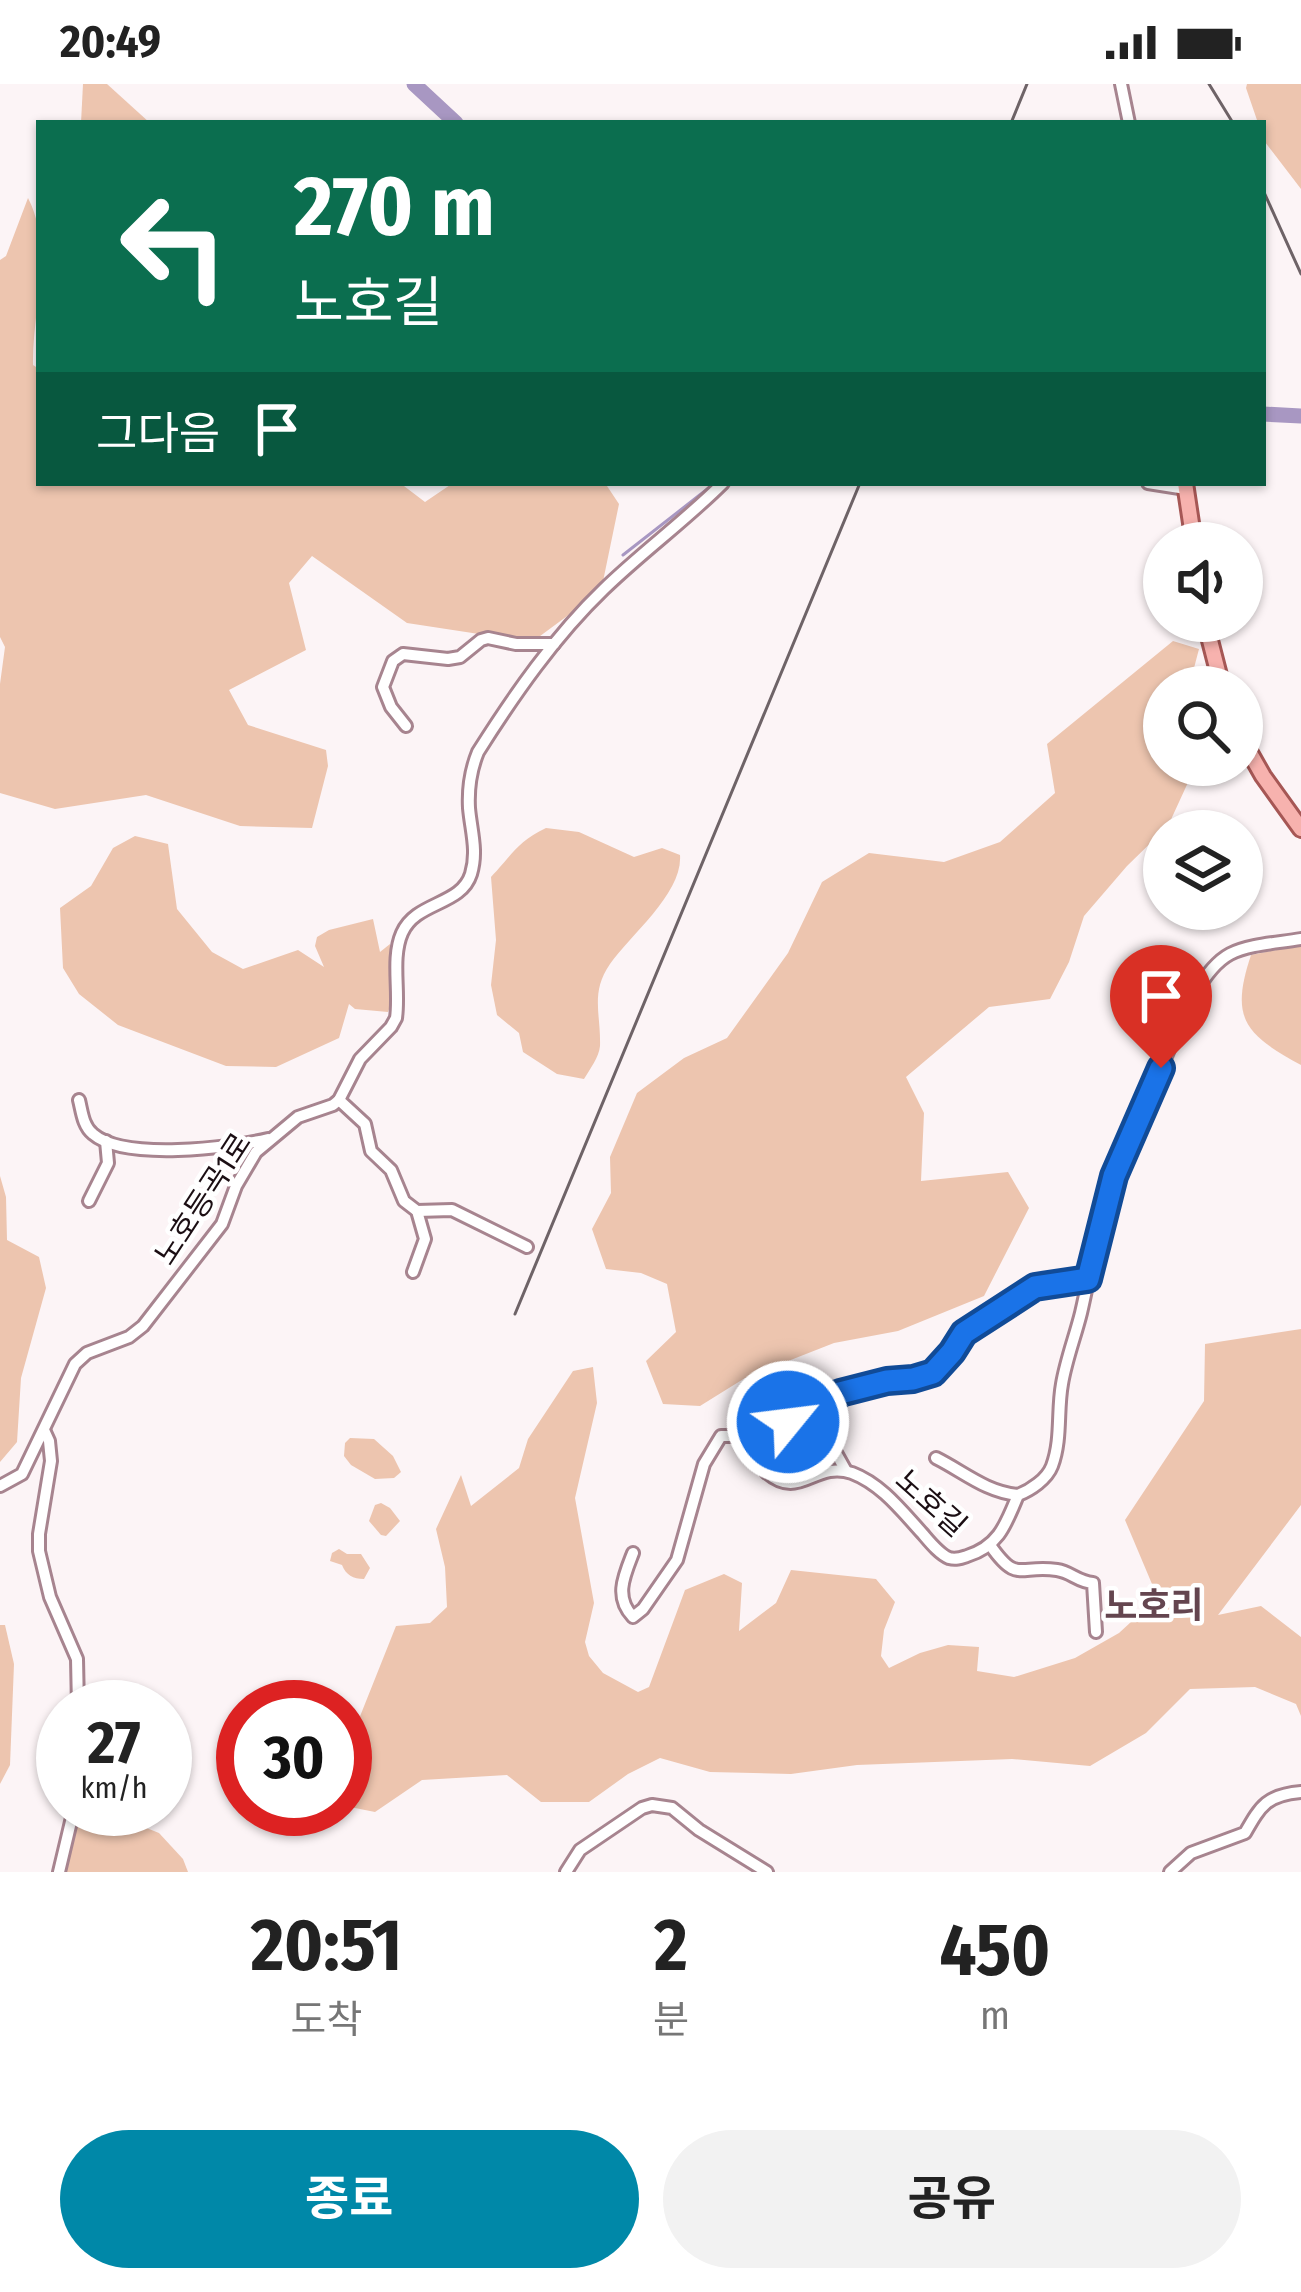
<!DOCTYPE html>
<html lang="ko">
<head>
<meta charset="utf-8">
<style>
	body { margin:0; font-family:"Fira Sans Condensed","Noto Sans KR",sans-serif; background:#f2f2f2; color:#222; height:100vh; display:flex; flex-direction:column; font-size:45px; white-space:nowrap }
	* { box-sizing:border-box; margin:0 }
	p { font-size:39px; color:#767676 }
	.icon { flex:none; width:66px; height:66px; fill:none; stroke:currentColor; stroke-width:2; stroke-linecap:round; stroke-linejoin:round }
	.map { position:relative; height:1788px; overflow:hidden }
	.drawer { display:flex; flex-direction:column; background:#fff; flex:1 }
	.drawer>* { flex:none }
	.guide { position:absolute; left:36px; top:36px; width:1230px; height:366px; border-radius:0px; box-shadow:0 3px 9px #0004; background:#0b6e4f; color:#fff; overflow:hidden }
	.fabs { position:absolute; left:1143px; top:438px; display:grid; gap:24px }
	.fabs a { display:grid; place-items:center; width:120px; height:120px; border-radius:50%; background:#fff; box-shadow:0 3px 9px #0004; font-size:60px }
	.speed { position:absolute; left:36px; top:1596px; display:flex; gap:24px; font-size:60px; font-weight:700; text-align:center }
	.speed>* { display:grid; place-content:center; width:156px; height:156px; border-radius:50%; background:#fff; box-shadow:0 3px 9px #0004; line-height:1 }
	.speed small { font-size:30px; font-weight:400 }
	.speed .limit { border:18px solid #d22; background:#fff; color:#111 }
	.pin { position:absolute; display:grid; place-items:center; width:102px; height:102px; color:#fff; margin:-123px -51px; border-radius:50% 50% 50% 0; rotate:-45deg; box-shadow:0 0 12px #0007 }
	.pin .icon { rotate:45deg }
	.me { position:absolute; width:132px; margin:-66px; rotate:61deg; stroke-linejoin:round; filter:drop-shadow(0 0 9px #0008) }
	.turn { display:flex; align-items:center; gap:42px; height:252px; padding:0 60px; font-size:54px }
	.turn .icon { width:156px; height:156px; stroke-width:2.5 }
	.turn b { display:block; font-size:84px; line-height:102px }
	.then { display:flex; align-items:center; height:114px; padding:0 60px; background:#0003; gap:24px; font-size:45px }
	.eta { display:flex; justify-content:space-evenly; align-items:center; height:204px; text-align:center }
	.eta b { font-size:72px; font-weight:700; line-height:84px }
	.cta { display:flex; gap:24px; margin-top:auto; padding:24px 60px }
	.cta a { flex:1; height:138px; border-radius:72px; background:#0088a8; color:#fff; font-size:48px; font-weight:700; line-height:138px; text-align:center }
	.cta a+a { background:#f2f2f2; color:#222 }
	.status { display:flex; justify-content:space-between; align-items:center; height:84px; padding:0 60px; background:#fff; direction:ltr }
	.status svg { height:33px; fill:currentColor }
	.map>svg:first-child { display:block }
</style>
</head>
<body>
<div class="status"><b>20:49</b><svg viewBox="0 0 49 12"><path d="M0 12V9h3v3zM5 12V6h3v6zM10 12V3h3v9zM15 12V0h3v12zM26 1h20v11H26zM47 4h2v5h-2z"/></svg></div>
<div class="map">
<svg width="1301" height="1788" viewBox="0 0 1301 1788">
	<rect width="100%" height="100%" fill="#fcf4f6"/>
	<g fill="#edc5af">
		<path d="M83 0H107L150 39H81Z"/>
		<path d="M1247 0H1301V105L1265 58 1263 39H1258L1246 4Z"/>
		<path d="M28 114C54 164 32 227 33 281L39 285V399H400L425 418 453 399H605L619 420 601 507 532 558 407 539 312 472 289 499 306 566 229 606 248 641 326 666 328 682 312 744 240 742 146 711 55 725 0 709V600L5 563 0 553V176L6 172Z"/>
		<path d="M1173 557 1199 565 1189 603H1164V681H1196L1168 742 1127 782 1084 832 1069 878 1050 915 989 923 906 993 924 1029 921 1097 1008 1088 1029 1124 984 1212 898 1247 834 1259 745 1294 700 1322 663 1320 646 1277 676 1248 667 1200 641 1189 606 1185 592 1145 611 1109 610 1073 637 1009 684 974 727 954 788 869 822 798 869 769 944 778 1000 758 1055 709 1047 660Z"/>
		<path d="M546 744 579 748 634 773 662 764 680 771C683 809 631 850 610 880 590 909 601 930 600 962 599 973 590 985 584 995L557 990 523 968 519 949 497 931 491 901 496 856 491 793C513 770 517 758 546 744Z"/>
		<path d="M135 752 168 760 177 825 212 868 243 885 298 866 324 883 315 862 317 853 329 846 373 835 380 868 390 860 394 911 388 928 355 925 349 920 339 954 276 983 226 982 118 941 79 910 63 884 60 824 91 802 113 764Z"/>
		<path d="M1301 861V981C1244 950 1230 934 1251 871Z"/>
		<path d="M0 1092 6 1113 7 1156 39 1173 46 1204 21 1294 17 1358 0 1378Z"/>
		<path d="M1301 1245V1421L1218 1531 1261 1522 1301 1553V1632L1296 1620 1255 1603 1190 1605 1146 1649 1090 1682 1012 1675 857 1681 791 1690 710 1688 660 1674 628 1690 589 1718H541L507 1691 422 1696 375 1728 345 1722V1670L396 1542 430 1539 447 1523 445 1483 436 1445 461 1391 471 1422 519 1384 528 1355 573 1287 593 1283 597 1319 575 1414 594 1519 585 1558 589 1572 603 1589 638 1608 649 1603 685 1506 724 1490 742 1499 739 1547 776 1519 791 1486 876 1495 895 1518 884 1546 881 1572 889 1584 920 1569 948 1561 979 1563 977 1587 1014 1593 1075 1574 1119 1549 1144 1526 1152 1500 1125 1436 1204 1317 1205 1260Z"/>
		<path d="M350 1354 374 1355 393 1372 401 1388 394 1394 375 1395 351 1381 344 1372 345 1359Z"/>
		<path d="M381 1419 390 1424 400 1437 386 1452 381 1451 369 1437 375 1421Z"/>
		<path d="M339 1465 347 1470H361L370 1484 364 1495C353 1495 346 1491 342 1481L330 1477 332 1469Z"/>
		<path d="M0 1541H5L14 1580 10 1681 0 1700Z"/>
		<path d="M78 1725H99L159 1749 183 1775 188 1788H62Z"/>
	</g>
	<g fill="none" stroke-linecap="round" stroke-linejoin="round">
		<path stroke="#a897c2" stroke-width="3" d="M623 471 715 399"/>
		<g stroke="#a897c2" stroke-width="15">
			<path d="M414 0 456 39"/>
			<path d="M1263 330 1301 332"/>
		</g>
		<g stroke="#a7848f" stroke-width="16">
			<g id="minor">
				<path d="M1121 0 1129 39"/>
				<path d="M1148 399 1186 405"/>
				<path d="M406 642 391 623 383 603 393 577 403 570 448 575 460 573 481 556 488 554 516 560H554"/>
				<path d="M79 1016C82 1028 83 1042 93 1050 124 1077 230 1064 268 1055"/>
				<path d="M339 1016 365 1040 371 1067 391 1086 404 1117 417 1127 425 1155 413 1188"/>
				<path d="M89 1117 108 1079 106 1057"/>
				<path d="M417 1127 452 1126 527 1163"/>
				<path d="M1087 1195 1035 1203 1007 1223 990 1231 964 1249 953 1268 933 1289 913 1295 887 1297 840 1309 826 1324 804 1331 764 1352 762 1375 766 1388C800 1418 814 1376 852 1389 881 1400 901 1426 922 1449 929 1457 939 1470 949 1474 956 1476 961 1474 967 1472 999 1462 1006 1440 1018 1411 1031 1406 1047 1395 1052 1382 1062 1355 1057 1327 1062 1300 1066 1276 1075 1253 1081 1229 1092 1182 1098 1134 1116 1087 1131 1047 1150 1009 1167 970 1180 940 1200 886 1230 870 1249 860 1279 859 1301 855"/>
				<path d="M826 1324 832 1362 846 1387"/>
				<path d="M44 1346 49 1357 51 1377 39 1450V1467L50 1513 77 1575 78 1623"/>
				<path d="M936 1374C964 1388 986 1408 1018 1411"/>
				<path d="M0 1402 22 1390 75 1280 87 1269 129 1253 143 1242 222 1140 236 1102 256 1068 298 1033 333 1021 339 1016 360 975 391 943 396 934C400 907 391 874 402 849 416 817 461 822 471 790 478 767 471 747 469 724 468 705 471 685 478 668 514 611 555 552 604 505 642 468 685 437 723 399"/>
				<path d="M990 1461C1018 1501 1019 1480 1057 1486 1071 1488 1078 1498 1093 1499L1096 1548"/>
				<path d="M633 1469C624 1492 614 1513 633 1533L643 1525 677 1476 704 1380 721 1352H764"/>
				<path d="M59 1788 74 1725"/>
				<path d="M566 1788 580 1766 642 1724 652 1721 672 1724 699 1746 767 1788"/>
				<path d="M1170 1788 1191 1769 1245 1749C1261 1721 1267 1711 1301 1708"/>
			</g>
		</g>
		<g stroke="#a65755" stroke-width="20">
			<g id="major">
				<path d="M1185 399 1194 459"/>
				<path d="M1205 537 1222 603"/>
				<path d="M1242 655 1263 692 1301 745"/>
			</g>
		</g>
		<use href="#minor" stroke="#fff" stroke-width="10"/>
		<use href="#major" stroke="#f7b2ae" stroke-width="14"/>
		<g stroke="#6e6367" stroke-width="3">
			<path d="M1209 0 1233 39"/>
			<path d="M1011 39 1027 0"/>
			<path d="M1263 106 1301 190"/>
			<path d="M515 1230 860 399"/>
		</g>
	</g>
	<g fill="none" stroke-linecap="round" stroke-linejoin="round">
		<g stroke="#114b97" stroke-width="30">
			<path id="route" d="M788 1338 826 1324 840 1309 887 1297 913 1295 933 1289 952 1268 964 1249 1035 1203 1088 1195 1114 1092 1161 984"/>
		</g>
		<use href="#route" stroke="#1a73e8" stroke-width="21"/>
	</g>
	<g text-anchor="middle" stroke-width="9" stroke-linejoin="round" paint-order="stroke">
		<g font-size="30" fill="#1b0e13" stroke="#fff">
			<text transform="translate(203 1115) rotate(-57)" y="10">노호등곡1로</text>
			<text transform="translate(931 1419) rotate(42)" y="10">노호길</text>
		</g>
		<g font-size="36" font-weight="bold" fill="#64454f" stroke="#fff">
			<text x="1154" y="1534">노호리</text>
		</g>
	</g>
</svg>
<div class="fabs">
<a><svg class="icon" aria-label="sound" viewBox="0 0 24 24"><path d="M4 9h4l5-4v14l-5-4H4zM17 9q2 3 0 6"/></svg></a>
<a><svg class="icon" aria-label="search" viewBox="0 0 24 24"><circle cx="10" cy="10" r="6"/><path d="M15 15l6 6"/></svg></a>
<a><svg class="icon" aria-label="layers" viewBox="0 0 24 24"><path d="M12 4l9 5-9 5-9-5zM3 14l9 5 9-5"/></svg></a>
</div>
<div class="speed"><div>27<small>km/h</small></div><div class="limit">30</div></div>
<div class="pin" style="left:1161px;top:984px;background:#d93025"><svg class="icon" aria-label="arrive" viewBox="0 0 24 24"><path d="M6 21V4h12l-3 4 3 4H6"/></svg></div>
<svg class="me" style="left:788px;top:1338px" viewBox="-20 -20 40 40"><circle r="17" fill="#1a73e8" stroke="#fff" stroke-width="3"/><path d="M0-11L8 9 0 5-8 9z" fill="#fff"/></svg>
<div class="guide">
<div class="turn"><svg class="icon" aria-label="left" viewBox="0 0 24 24"><path d="M17 20v-9H6M10 6l-5 5 5 5"/></svg><div><b>270 m</b>노호길</div></div>
<div class="then">그다음<svg class="icon" aria-label="arrive" viewBox="0 0 24 24"><path d="M6 21V4h12l-3 4 3 4H6"/></svg></div>
</div>
</div>
<section class="drawer">
<div class="eta">
<div><b>20:51</b><p>도착</p></div>
<div><b>2</b><p>분</p></div>
<div><b>450</b><p>m</p></div>
</div>
<div class="cta"><a>종료</a><a>공유</a></div>
</section>
</body>
</html>
